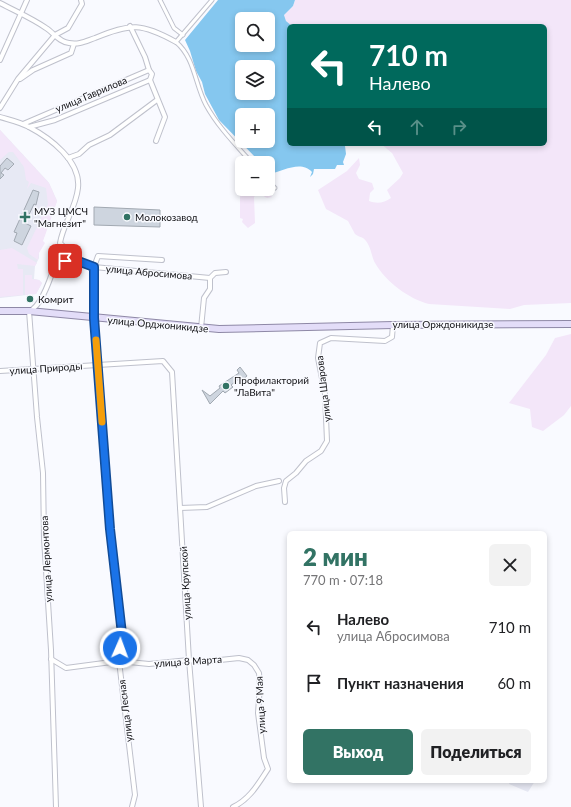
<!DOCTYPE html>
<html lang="ru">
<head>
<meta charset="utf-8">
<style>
	body { margin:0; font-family:Lato,sans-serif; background:#f2f2f2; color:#202124; height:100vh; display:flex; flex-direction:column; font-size:15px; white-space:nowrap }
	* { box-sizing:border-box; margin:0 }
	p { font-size:13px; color:#757577 }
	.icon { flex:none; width:22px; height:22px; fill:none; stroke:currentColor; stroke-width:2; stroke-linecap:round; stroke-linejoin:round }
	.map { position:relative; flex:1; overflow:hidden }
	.sheet { position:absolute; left:287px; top:531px; width:260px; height:252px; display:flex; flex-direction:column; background:#fff; border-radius:6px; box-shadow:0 2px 6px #0003 }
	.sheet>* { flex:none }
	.guide { position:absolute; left:287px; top:24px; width:260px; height:122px; border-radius:6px; box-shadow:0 2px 6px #0003; background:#00695c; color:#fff; overflow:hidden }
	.fabs { position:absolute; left:235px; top:12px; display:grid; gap:8px }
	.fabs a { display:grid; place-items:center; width:40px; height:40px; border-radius:6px; background:#fff; box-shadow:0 2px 6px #0003; font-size:20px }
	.pin { position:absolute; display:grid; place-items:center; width:34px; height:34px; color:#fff; margin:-17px; border-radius:8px; box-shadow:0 2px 6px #0006 }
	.me { position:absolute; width:44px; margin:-22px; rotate:2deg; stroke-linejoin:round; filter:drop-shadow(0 0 3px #0008) }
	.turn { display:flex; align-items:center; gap:14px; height:84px; padding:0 16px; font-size:18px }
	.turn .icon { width:52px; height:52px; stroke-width:2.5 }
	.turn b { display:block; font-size:28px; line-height:34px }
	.lanes { display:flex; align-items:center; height:38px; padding:0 16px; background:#0003; justify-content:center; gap:20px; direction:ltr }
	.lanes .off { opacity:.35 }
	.round { display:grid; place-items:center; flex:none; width:42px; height:42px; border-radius:6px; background:#f2f2f2 }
	.headline { display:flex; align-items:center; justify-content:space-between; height:68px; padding:0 16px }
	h1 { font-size:24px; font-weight:800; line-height:30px; color:#327364 }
	.button { display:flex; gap:8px; margin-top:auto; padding:8px 16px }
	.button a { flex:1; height:46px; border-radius:6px; background:#327364; color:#fff; font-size:16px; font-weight:800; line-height:46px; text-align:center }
	.button a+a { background:#f2f2f2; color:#202124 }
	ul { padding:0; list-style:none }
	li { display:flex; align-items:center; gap:12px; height:56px; padding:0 16px }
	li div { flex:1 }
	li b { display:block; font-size:15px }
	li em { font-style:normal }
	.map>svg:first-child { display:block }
</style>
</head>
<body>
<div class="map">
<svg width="571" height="807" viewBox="0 0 571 807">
	<rect width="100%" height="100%" fill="#f9faff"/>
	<g fill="#e7e9f4">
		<path d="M0 130 49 183 57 201 39 251V258L35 266 34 279 39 280 42 283 36 294 0 298Z"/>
		<path d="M510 781H535L528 792 509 784Z"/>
	</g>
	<g fill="#f3e6f9">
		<path d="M295 0H571V303L524 305 510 309 429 304C409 299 386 282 375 263 371 256 371 244 363 238 361 237 357 236 355 234L348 221 326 209 318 190 347 171 359 158 360 165 356 173 359 179 372 183 374 189 370 193 369 201C377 204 384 203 391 198L387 190 400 178 403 173 392 153 381 144H545V26H292L286 21 284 15 293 6Z"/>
		<path d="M0 130 49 183 57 201 43 241 45 243 39 253 38 260 29 254 27 248 48 204 46 188 31 183 27 189 29 182 26 180 24 167 13 152H9L0 160Z"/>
		<path d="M242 189H256L258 192 266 190 272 197 267 198 258 193 254 197 255 223 248 228 242 222 243 219 240 218V196Z"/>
		<path d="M12 248 37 263 35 266 17 264 18 269H23V295L0 297V250Z"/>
		<path d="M25 275H32V279L39 280 42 283 36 294 25 295Z"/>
		<path d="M571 334V406L564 415 543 431 532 427 530 409 509 403 546 355 555 338Z"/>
	</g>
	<path fill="#85c7ef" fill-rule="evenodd" d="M218 0H295L293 6 284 15 286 21 292 26H289V144H348L345 146 346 154 343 162 344 165H337L335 169H314L313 174 310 177 312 172C301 160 283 171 270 174L268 172V163H261L219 120 205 94 202 82 196 71 190 51 185 40ZM242 19H268V45H242ZM242 67H268V93H242ZM242 115H268V141H242Z"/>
	<g fill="#ced5df" stroke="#a2a9b2">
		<path d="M7 158 14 164 8 170 5 168 1 173 4 175 0 179V166Z"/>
		<path d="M33 190 39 192 36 205 34 204 25 223 31 226 22 245 14 241 17 233 14 232Z"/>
		<path d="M94 207 160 210V227L94 225Z"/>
		<path d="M240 367 247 376 242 380 240 378 231 385 233 387 225 393 223 391 210 404 202 390 210 396 220 388 219 386 239 373 237 370Z"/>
	</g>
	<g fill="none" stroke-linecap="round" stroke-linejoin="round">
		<g stroke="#bfc1cc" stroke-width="5">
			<g id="pedestrian">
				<path d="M160 0 174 28 183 35"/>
				<path d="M212 0 176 42C195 58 195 85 206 105 218 127 236 145 252 163"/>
				<path d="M268 181 275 188"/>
			</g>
		</g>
		<g stroke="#bfc1cc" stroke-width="6">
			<g id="minor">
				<path d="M0 3C15 11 32 18 46 28 54 33 59 42 69 43 79 45 86 41 95 38 131 23 142 23 176 42"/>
				<path d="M130 26 145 57 149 70"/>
				<path d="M0 60 27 0"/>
				<path d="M20 79 33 70 71 53 74 44"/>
				<path d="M0 108 18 79 55 35 68 28 82 4 81 0"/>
				<path d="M0 117C10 120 20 122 29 127 50 138 81 161 78 188 76 208 63 224 60 243L78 261"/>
				<path d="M23 124 149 70 152 74 150 80 165 117 156 141"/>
				<path d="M29 127 55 120 150 80"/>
				<path d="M68 158 79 154 89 145 110 135 157 100"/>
				<path d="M201 328 204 298 210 289V278L215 273 226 272"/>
				<path d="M0 371 163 361 172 372 189 660 201 807"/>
				<path d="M285 502 284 488 286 481 296 473 306 461 321 451 327 441 325 394 318 358 320 343 331 338 385 341 392 337 393 325"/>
				<path d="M180 508 207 507 256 486 279 481"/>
				<path d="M51 659 66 668 119 661 149 664 189 660 201 662 239 658 248 660 254 665 259 673 260 685 258 713 264 758 268 769C258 784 250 799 233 807"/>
				<path d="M56 807 51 650 44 538 43 473 37 417 29 311C42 307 52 274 56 261H78L94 267 210 278"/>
				<path d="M132 807 135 795 119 661 122 634 110 529 94 318V267L98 256 162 260"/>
			</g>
		</g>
		<g stroke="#8e88a6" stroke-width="8">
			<path id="primary" d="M0 311H29L219 329 393 325 571 324"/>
		</g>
		<use href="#pedestrian" stroke="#fff" stroke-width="3"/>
		<use href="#minor" stroke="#fff" stroke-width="4"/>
		<use href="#primary" stroke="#e3ddf8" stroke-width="6"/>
	</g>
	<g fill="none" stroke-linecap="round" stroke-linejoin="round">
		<g stroke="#114b97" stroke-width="10">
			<path id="route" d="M65 261H78L94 267V318L110 529 122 634 120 648"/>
		</g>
		<use href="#route" stroke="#1a73e8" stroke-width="7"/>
		<path stroke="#f59e0b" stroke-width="7" d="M96 340 102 422"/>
	</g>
	<g fill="#327364" stroke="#f9faff" stroke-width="1.5">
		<path d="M23 211h4v4h4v4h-4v4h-4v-4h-4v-4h4z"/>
		<circle cx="127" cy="217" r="4"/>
		<circle cx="30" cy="299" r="4"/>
		<circle cx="226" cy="386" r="4"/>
	</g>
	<g text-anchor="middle" stroke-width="3" stroke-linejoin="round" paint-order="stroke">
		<g font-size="10" fill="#121216" stroke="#f9faff">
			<text transform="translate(91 94) rotate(-23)" y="4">улица Гаврилова</text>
			<text transform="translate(149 272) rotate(5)" y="4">улица Абросимова</text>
			<text transform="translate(158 324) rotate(5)" y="4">улица Орджоникидзе</text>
			<text x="443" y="328">улица Орждоникидзе</text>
			<text transform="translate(46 368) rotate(-4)" y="4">улица Природы</text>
			<text transform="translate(323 389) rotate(-97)" y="4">улица Шарова</text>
			<text transform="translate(46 559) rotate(-93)" y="4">улица Лермонтова</text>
			<text transform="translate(185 583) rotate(-93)" y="4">улица Крупской</text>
			<text transform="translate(188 661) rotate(-4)" y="4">улица 8 Марта</text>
			<text transform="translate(260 705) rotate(-93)" y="4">улица 9 Мая</text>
			<text transform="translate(125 711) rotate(-97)" y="4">улица Лесная</text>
		</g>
		<g font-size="10" fill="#121216" stroke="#f9faff" text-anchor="start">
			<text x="34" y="215">МУЗ ЦМСЧ<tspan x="34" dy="12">"Магнезит"</tspan></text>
			<text x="135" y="221">Молокозавод</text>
			<text x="38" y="303">Комрит</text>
			<text x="234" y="384">Профилакторий<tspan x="234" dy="12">"ЛаВита"</tspan></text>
		</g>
	</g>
</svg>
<div class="fabs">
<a><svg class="icon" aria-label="search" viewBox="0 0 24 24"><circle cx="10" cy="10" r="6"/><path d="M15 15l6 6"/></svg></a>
<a><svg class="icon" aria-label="layers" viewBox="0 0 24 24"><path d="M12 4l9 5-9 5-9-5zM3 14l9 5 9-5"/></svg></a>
<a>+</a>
<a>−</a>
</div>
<div class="pin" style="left:65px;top:261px;background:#d93025"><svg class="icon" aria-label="arrive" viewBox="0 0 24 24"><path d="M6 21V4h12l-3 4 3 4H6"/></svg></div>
<svg class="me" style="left:120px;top:648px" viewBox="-20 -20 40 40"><circle r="17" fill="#1a73e8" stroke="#fff" stroke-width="3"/><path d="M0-11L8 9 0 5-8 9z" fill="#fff"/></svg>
<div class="guide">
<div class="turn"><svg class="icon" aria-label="left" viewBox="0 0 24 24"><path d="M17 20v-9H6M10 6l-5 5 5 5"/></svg><div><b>710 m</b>Налево</div></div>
<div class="lanes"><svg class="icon" aria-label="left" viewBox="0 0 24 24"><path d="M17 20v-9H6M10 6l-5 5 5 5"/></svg><svg class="icon off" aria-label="ahead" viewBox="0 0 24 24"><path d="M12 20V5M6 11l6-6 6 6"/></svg><svg class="icon off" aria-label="right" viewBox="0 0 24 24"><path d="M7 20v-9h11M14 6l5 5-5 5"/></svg></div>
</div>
<section class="sheet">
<div class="headline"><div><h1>2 мин</h1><p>770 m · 07:18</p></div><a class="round"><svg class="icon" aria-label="close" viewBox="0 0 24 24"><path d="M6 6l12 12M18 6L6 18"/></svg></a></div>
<ul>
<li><svg class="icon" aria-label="left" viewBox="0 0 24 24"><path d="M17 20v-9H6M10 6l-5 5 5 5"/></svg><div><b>Налево</b><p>улица Абросимова</p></div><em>710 m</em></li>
<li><svg class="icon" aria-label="arrive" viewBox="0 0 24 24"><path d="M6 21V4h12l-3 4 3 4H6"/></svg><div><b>Пункт назначения</b></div><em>60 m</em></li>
</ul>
<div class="button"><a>Выход</a><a>Поделиться</a></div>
</section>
</div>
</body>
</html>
